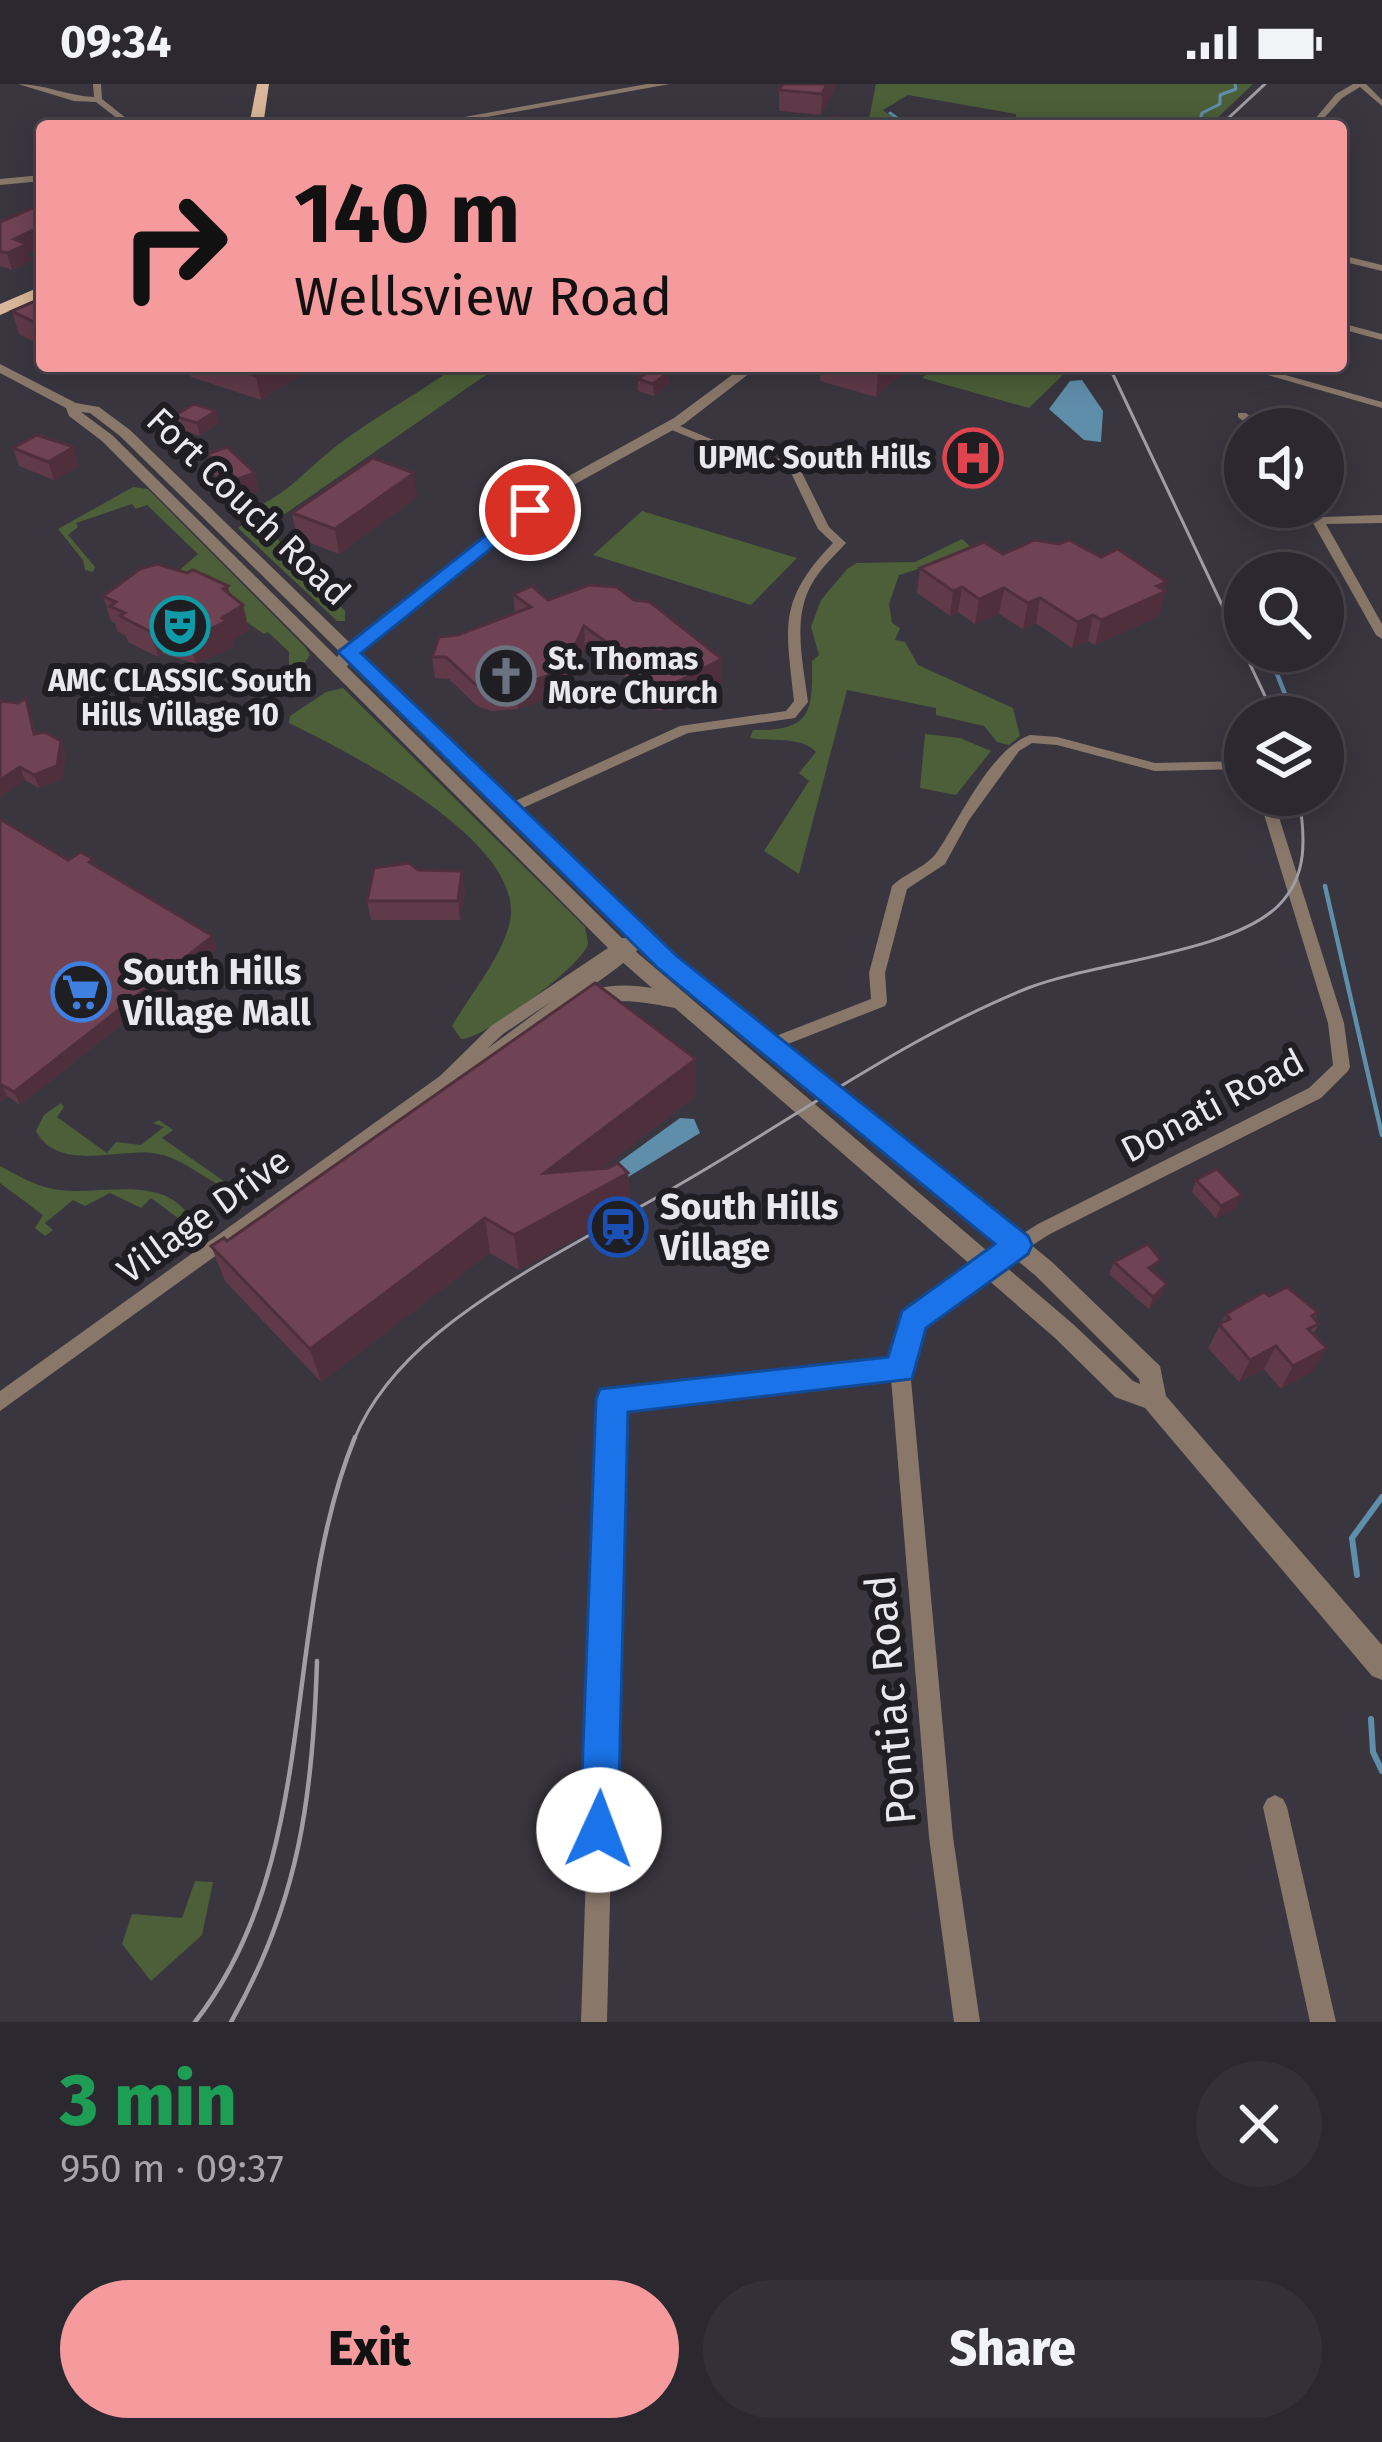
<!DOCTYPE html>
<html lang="en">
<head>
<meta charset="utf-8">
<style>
	body { margin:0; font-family:"Fira Sans",sans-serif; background:#333037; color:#f1f3f6; height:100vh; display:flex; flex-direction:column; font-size:45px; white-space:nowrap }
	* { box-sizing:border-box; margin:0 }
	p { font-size:39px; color:#a6a6aa }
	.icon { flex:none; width:66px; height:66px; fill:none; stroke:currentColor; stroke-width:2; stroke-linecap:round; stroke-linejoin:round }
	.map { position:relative; height:1938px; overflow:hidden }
	.panel { display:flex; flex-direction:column; background:#2b282f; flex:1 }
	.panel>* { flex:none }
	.guide { position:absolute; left:36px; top:36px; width:1311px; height:252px; border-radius:12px; box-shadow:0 6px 30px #0003,0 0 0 3px #47444b; background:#f59b9e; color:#111; overflow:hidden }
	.fabs { position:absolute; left:1224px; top:324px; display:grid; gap:24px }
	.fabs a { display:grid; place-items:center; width:120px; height:120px; border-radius:50%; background:#2b282f; box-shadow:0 6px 30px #0003,0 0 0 3px #47444b; font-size:60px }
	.pin { position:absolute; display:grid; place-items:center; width:102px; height:102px; color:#fff; margin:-51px; border:6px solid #fff; border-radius:50%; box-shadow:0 3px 12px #0007 }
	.me { position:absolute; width:132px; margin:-66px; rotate:2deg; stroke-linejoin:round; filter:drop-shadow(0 0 9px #0008) }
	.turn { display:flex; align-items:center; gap:42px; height:252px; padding:0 60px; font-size:54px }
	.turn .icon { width:156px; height:156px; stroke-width:2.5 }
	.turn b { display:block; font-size:84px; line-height:102px }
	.round { display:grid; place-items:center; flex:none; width:126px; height:126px; border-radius:63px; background:#333037 }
	.summary { display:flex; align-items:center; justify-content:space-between; height:204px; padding:0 60px }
	h1 { font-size:72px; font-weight:800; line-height:90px; color:#1e9e55 }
	.cta { display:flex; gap:24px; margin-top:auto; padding:24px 60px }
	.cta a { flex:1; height:138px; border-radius:72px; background:#f59b9e; color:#111; font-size:48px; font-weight:800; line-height:138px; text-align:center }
	.cta a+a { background:#333037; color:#f1f3f6 }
	.status { display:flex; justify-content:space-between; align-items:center; height:84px; padding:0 60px; background:#2b282f; direction:ltr }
	.status svg { height:33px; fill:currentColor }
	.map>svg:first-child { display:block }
</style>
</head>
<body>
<div class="status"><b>09:34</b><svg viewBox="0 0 49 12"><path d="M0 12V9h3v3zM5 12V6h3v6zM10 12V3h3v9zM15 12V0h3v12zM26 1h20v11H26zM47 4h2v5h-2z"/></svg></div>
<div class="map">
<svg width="1382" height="1938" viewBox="0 0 1382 1938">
	<rect width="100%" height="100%" fill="#39363f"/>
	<g fill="#4c5f38">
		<path d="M876 0H1253L1209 42H1052L1028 39 1025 35 1017 42 1016 30 908 11 883 26 903 42H860L868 40Z"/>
		<path d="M432 282H459L486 291 266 443 345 527V537H337L238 444 256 431 251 426C288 408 295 397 324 372 362 340 408 316 448 288Z"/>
		<path d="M935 282H1072L1029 324 922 294Z"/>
		<path d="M133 403 148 405 305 563 310 571 297 590 254 612 289 583V568L268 548 264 550 175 490 198 470 147 421 136 425 132 420 76 439 78 443 68 451 95 483 93 488 85 486 83 476 58 445Z"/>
		<path d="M642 427 797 474 751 521 593 471Z"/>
		<path d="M962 455 975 467 899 491 889 520 892 539 900 544 895 556 905 558 918 581 1013 624 1020 652 1009 661 997 658 984 642 936 631V624L847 606 799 790 764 767 809 697 799 689 816 668C801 652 771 658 750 654L753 646C811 647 813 629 812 577L819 571 811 543 821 516 847 485 857 479 915 478Z"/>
		<path d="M343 604 585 843C585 844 588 856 588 860 583 881 483 956 461 955L452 942C470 911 502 873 510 837 526 757 348 668 289 639L290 632 326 608Z"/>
		<path d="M925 650 960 654 991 667 956 711 920 704Z"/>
		<path d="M61 1019 64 1023 57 1033 107 1069 116 1058 141 1061 164 1043 153 1039 159 1036 173 1046 162 1054 238 1107C210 1103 185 1072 152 1069 115 1065 58 1088 36 1047L44 1031Z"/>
		<path d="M0 1082C17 1091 33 1101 53 1105 99 1114 167 1085 194 1140L190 1143 151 1114 141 1124 110 1109 85 1122 73 1116 45 1139 53 1146 45 1152 35 1144 43 1131 0 1099Z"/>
		<path d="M195 1797 213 1798 202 1851 151 1897 122 1860 132 1830 182 1834Z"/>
	</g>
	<g fill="#5f8eaa">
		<path d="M1082 296 1103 327 1101 358 1084 356 1049 325 1070 297Z"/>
		<path d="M680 1034 694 1035 700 1049 615 1101 604 1089Z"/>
	</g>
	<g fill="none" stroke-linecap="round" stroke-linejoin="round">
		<g stroke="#5f8eaa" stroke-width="3">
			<path d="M890 29 908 42"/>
			<path d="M1198 42 1202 29 1220 20V11L1236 5 1235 0"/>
		</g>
		<g stroke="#5f8eaa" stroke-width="4.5">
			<path d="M1268 567 1294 633"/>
			<path d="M1325 802 1382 1051"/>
		</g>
		<g stroke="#5f8eaa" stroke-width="6">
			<path d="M1357 1491 1352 1454 1382 1413"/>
			<path d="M1371 1635 1373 1668 1382 1687"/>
		</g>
		<g fill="#89786a" fill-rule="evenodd">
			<path d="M18 0C44 0 68 12 94 13L93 0H101L102 15 136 42H127L96 18 74 17Z"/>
			<path d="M1353 0H1366L1382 16V22L1360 3 1342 14 1317 42H1309L1336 10Z"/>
			<path d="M42 91V97L0 101V95Z"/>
			<path d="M1341 171 1382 181V187L1341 177Z"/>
			<path d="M1341 239 1382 250V256L1341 245Z"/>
			<path d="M1236 282H1253L1382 318V324Z"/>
			<path d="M1238 329H1246L1265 345H1253L1238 333Z"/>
			<path d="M667 340H675L723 360 780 375 801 387 829 443 846 459C835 471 823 482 814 496 791 532 803 577 808 618L795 634 688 649 514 728H504L502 725 504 722 680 642 786 627 794 617C786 543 777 517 833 459L818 445 792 391 772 379 715 364 667 344Z"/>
			<path d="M1304 423H1316L1322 433 1382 431V439L1326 440 1382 540V555L1376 551Z"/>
			<path d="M1030 651 1057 653 1155 679 1245 677V685L1155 687 1057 661 1032 659 1019 667 969 736 945 780 907 805 885 889 887 918 885 922 775 965H763L761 961 763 957 871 915 869 889 892 802C905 789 927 783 937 768 962 732 989 667 1030 651Z"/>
			<path d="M1258 711H1272L1344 939 1350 983 1348 987 1321 1014 1050 1150 993 1186 921 1241 910 1285 953 1753 980 1938H954L929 1753 891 1294 622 1323 607 1938H581L602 1315 605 1309 892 1277 906 1230 981 1176 1038 1140 1309 1004 1333 981 1328 939Z"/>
			<path d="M641 848 649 853C631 877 606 891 583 909 540 943 499 976 450 1003L0 1327V1307L440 992 491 942 623 854H632ZM552 917 487 965 503 950Z"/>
			<path d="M1275 1711 1283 1715 1287 1723 1336 1938H1310L1263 1723 1267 1715Z"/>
		</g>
		<g fill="#89786a" fill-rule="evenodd">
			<path d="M647 0H670L437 42H414Z"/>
			<path d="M0 280 76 319 99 323 130 346 350 559 558 398 674 334 744 282H759L684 340 568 404 359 568 648 848 1052 1178 1160 1282 1166 1312 1382 1561V1596L1372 1592 1145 1324 1115 1313 1055 1254 675 924C622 914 610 914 558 932L551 929 548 924 551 919C584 905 616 897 652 904L620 876 102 357 69 332 66 324 0 289ZM81 328 90 329 120 352 340 568 337 573 112 351ZM349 579 634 858 1036 1192 1139 1295 1140 1300 1133 1297 1073 1240 634 866 347 583Z"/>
		</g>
		<g fill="#d9b79a" fill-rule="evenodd">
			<path d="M257 0H269L263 42H249Z"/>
			<path d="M42 202V213L0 231V220Z"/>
		</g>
		<g stroke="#a09ea5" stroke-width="3">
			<path d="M1220 42 1265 0"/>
			<path d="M1109 282 1275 633"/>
			<path d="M354 1356C371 1314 403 1278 438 1249 514 1187 610 1142 694 1092 803 1028 911 951 1028 904 1095 878 1230 869 1278 822 1310 790 1304 752 1299 711"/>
		</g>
		<g stroke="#a09ea5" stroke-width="4.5">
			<path d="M195 1938C324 1773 279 1539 355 1353"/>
			<path d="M231 1938C299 1818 313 1713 317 1577"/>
		</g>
	</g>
	<g fill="#603a48">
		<path d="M783 0H837L821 31 779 27V6Z"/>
		<path d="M42 120V162L29 168 32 177 12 186 0 182V138Z"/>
		<path d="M42 214V262L19 250 12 227Z"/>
		<path d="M188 282H315L261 316 191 293Z"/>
		<path d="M821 282H910L876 313 820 297Z"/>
		<path d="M638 295 669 300 654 312 638 307Z"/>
		<path d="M174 332 219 339 200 352 177 344Z"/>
		<path d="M13 364 79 382 54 396 19 382Z"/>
		<path d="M207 370 259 407 239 414 211 388Z"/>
		<path d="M417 413 339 470 297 454 292 429Z"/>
		<path d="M1003 470 1101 473 1167 498 1159 532 1095 561 1088 557 1072 564 1036 539 1023 545 999 530 975 540 958 528 950 532 917 509 920 484Z"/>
		<path d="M513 510 548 516 722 597 663 627 650 625 625 602V592L585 564 566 608 518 625 492 627 477 622 449 595 435 594 432 573 458 551 515 529Z"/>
		<path d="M230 511 243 521 249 546 232 557 233 563 196 580 163 570 158 573 128 558 126 552 117 547 115 539 111 537 103 512Z"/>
		<path d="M26 614 36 650 66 670 62 695 39 704 25 696 0 713 18 619Z"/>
		<path d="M0 735 68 776 96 782 213 852 217 865 20 1021 7 1012 0 1018Z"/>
		<path d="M418 786 465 806 460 836H371L367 817Z"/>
		<path d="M696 1012 600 1085 628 1089 630 1124 519 1186 490 1169 321 1298 225 1197 211 1162Z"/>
		<path d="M1196 1096 1237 1123 1216 1134 1192 1108Z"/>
		<path d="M1114 1178 1156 1188 1162 1211 1149 1225 1109 1190Z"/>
		<path d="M1269 1212 1318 1228 1315 1235 1319 1240 1313 1250V1287L1281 1305 1264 1285 1239 1298 1208 1264 1226 1230Z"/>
	</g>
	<g fill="#4e2f3b">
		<path d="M827 0H837L821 31 822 10Z"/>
		<path d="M42 142V162L29 168 32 177 12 186 7 169 14 155Z"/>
		<path d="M272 282H315L261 316 256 292Z"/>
		<path d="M886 282H910L876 313 878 289Z"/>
		<path d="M669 288V300L654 312 653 300Z"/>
		<path d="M216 327 219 339 200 352 197 339Z"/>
		<path d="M74 363 79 382 54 396 48 378Z"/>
		<path d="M255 389 259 407 239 414 235 396Z"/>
		<path d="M414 389 417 413 339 470 335 445Z"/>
		<path d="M1167 498 1159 532 1095 561 1101 536Z"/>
		<path d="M228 502 234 526 243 521 249 546 232 557 233 563 196 580 189 555 223 505Z"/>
		<path d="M962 503 958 528 950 532 953 507Z"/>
		<path d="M1004 504 999 530 975 540 979 515Z"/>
		<path d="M1040 514 1036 539 1023 545 1028 519Z"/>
		<path d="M1093 531 1088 557 1072 564 1078 538Z"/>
		<path d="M584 542 585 564 566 608 518 625 515 603Z"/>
		<path d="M155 545 163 570 158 573 151 548Z"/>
		<path d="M722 575V597L663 627V605Z"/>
		<path d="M61 657 66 670 62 695 39 704 34 691Z"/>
		<path d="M20 683 25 696 0 713V696Z"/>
		<path d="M462 787 465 806 460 836 458 817Z"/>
		<path d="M213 852 217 865 20 1021 14 1008Z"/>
		<path d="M696 975V1012L548 1124 544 1089Z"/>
		<path d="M1 999 7 1012 0 1018V1000Z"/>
		<path d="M628 1089 630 1124 519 1186 514 1151Z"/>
		<path d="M1242 1111 1237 1123 1216 1134 1221 1122Z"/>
		<path d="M485 1134 490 1169 321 1298 310 1265Z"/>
		<path d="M1167 1200 1162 1211 1149 1225 1153 1213Z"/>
		<path d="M1276 1262 1264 1285 1239 1298 1250 1276Z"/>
		<path d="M1327 1264 1313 1287 1281 1305 1293 1282Z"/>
	</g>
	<g fill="#704354" stroke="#4e2f3b" stroke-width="3">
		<path d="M783 0H827L822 10 779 6Z"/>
		<path d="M834 32 885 42H808Z"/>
		<path d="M42 120V142L14 155 27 160 7 169 0 167V138Z"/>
		<path d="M42 214V242L12 227Z"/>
		<path d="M225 282H272L256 292Z"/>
		<path d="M853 282H886L878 289Z"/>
		<path d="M654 283 669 288 653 300 638 295Z"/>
		<path d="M194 320 216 327 197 339 174 332Z"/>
		<path d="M37 351 74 363 48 378 13 364Z"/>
		<path d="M227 363 255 389 235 396 207 370Z"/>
		<path d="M373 374 414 389 335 445 292 429Z"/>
		<path d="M1035 456 1059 460 1069 456 1101 473 1118 465 1167 498 1157 502 1166 507 1101 536 1093 531 1078 538 1040 514 1028 519 1004 504 979 515 962 503 953 507 920 484 984 458 1003 470Z"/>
		<path d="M157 480 187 489 193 486 228 502 223 505 243 521 222 534 227 537 189 555 155 545 151 548 120 532 125 529 110 522 116 518 103 512 140 485Z"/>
		<path d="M589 501 617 503 634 516 650 518 722 575 663 605 650 603 625 580 626 572 584 542 564 586 515 603 489 605 475 600 446 573H432L439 553 458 551 531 523 513 510 532 502 548 516Z"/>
		<path d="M26 614 34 650 45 648 61 657 57 682 34 691 20 683 0 696V617L18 619Z"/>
		<path d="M0 735 68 776 81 768 93 775 89 778 213 852 14 1008 0 1000Z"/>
		<path d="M409 779 418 786 462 787 458 817H367L374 784Z"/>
		<path d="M595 899 696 975 544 1089 608 1084 618 1079 628 1089 514 1151 485 1134 310 1265 211 1162 224 1154 227 1157Z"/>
		<path d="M1217 1085 1242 1111 1221 1122 1196 1096Z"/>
		<path d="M1148 1160 1161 1176 1149 1184 1167 1200 1153 1213 1114 1178Z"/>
		<path d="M1287 1203 1318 1228 1312 1232 1319 1240 1308 1245 1327 1264 1293 1282 1276 1262 1250 1276 1219 1240 1230 1235 1226 1230 1264 1208 1269 1212Z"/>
	</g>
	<path fill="#1a73e8" stroke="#114b97" stroke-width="3" d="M523 422 539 426 361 569 677 872 1028 1152 1032 1161 1028 1170 926 1244 912 1295 628 1328 618 1746 613 1760 599 1766 585 1760 580 1746 596 1315 600 1305 888 1273 902 1227 995 1160 659 885 338 568Z"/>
	<defs>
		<g id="hospital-ring" transform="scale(3)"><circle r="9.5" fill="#1f1e22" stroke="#e0444e" stroke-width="1.5"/><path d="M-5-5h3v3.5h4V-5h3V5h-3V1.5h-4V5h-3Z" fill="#e0444e"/></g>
		<g id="theatre-ring" transform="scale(3)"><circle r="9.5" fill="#1f1e22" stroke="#0f9aa8" stroke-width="1.5"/><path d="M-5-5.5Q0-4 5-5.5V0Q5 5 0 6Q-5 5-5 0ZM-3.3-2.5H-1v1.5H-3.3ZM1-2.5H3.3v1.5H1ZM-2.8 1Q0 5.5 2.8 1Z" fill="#0f9aa8"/></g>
		<g id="church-ring" transform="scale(3)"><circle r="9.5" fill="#1f1e22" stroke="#6b7280" stroke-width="1.5"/><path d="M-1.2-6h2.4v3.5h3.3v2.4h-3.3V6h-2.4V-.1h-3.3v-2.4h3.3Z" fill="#6b7280"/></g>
		<g id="supermarket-ring" transform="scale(3)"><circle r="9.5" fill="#1f1e22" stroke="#3f7fe0" stroke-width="1.5"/><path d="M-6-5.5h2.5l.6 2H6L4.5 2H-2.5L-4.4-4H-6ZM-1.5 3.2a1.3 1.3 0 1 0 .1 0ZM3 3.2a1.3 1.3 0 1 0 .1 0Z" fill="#3f7fe0"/></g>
		<g id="station-ring" transform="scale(3)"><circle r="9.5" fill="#1f1e22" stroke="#1a4fb4" stroke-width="1.5"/><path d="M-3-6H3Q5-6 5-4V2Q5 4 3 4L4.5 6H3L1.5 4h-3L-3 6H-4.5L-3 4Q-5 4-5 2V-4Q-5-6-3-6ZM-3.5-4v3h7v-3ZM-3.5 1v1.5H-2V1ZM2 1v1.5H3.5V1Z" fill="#1a4fb4"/></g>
	</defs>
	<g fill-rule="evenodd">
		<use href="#hospital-ring" x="973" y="374"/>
		<use href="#theatre-ring" x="180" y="542"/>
		<use href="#church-ring" x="506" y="592"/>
		<use href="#supermarket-ring" x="81" y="908"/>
		<use href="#station-ring" x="618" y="1143"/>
	</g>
	<g text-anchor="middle" stroke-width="12" stroke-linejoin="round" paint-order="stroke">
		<g font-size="30" font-weight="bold" fill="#e9e8ee" stroke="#1f1e22" text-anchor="end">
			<text x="931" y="384">UPMC South Hills</text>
			<text x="548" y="585" text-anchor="start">St. Thomas<tspan x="548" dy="34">More Church</tspan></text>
			<text x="180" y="607" text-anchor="middle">AMC CLASSIC South<tspan x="180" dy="34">Hills Village 10</tspan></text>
		</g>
		<g font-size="36" fill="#e9e8ee" stroke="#1f1e22">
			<text transform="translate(249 422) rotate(44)" y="13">Fort Couch Road</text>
			<text transform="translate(1212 1021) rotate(-28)" y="13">Donati Road</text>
			<text transform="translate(203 1131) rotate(-36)" y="13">Village Drive</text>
		</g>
		<g font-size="36" font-weight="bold" fill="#e9e8ee" stroke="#1f1e22" text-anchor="start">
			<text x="123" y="900">South Hills<tspan x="123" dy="41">Village Mall</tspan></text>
			<text x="660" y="1135">South Hills<tspan x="660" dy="41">Village</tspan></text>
		</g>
		<g font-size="42" fill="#e9e8ee" stroke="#1f1e22">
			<text transform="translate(890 1616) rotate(-95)" y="15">Pontiac Road</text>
		</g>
	</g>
</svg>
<div class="fabs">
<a><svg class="icon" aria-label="sound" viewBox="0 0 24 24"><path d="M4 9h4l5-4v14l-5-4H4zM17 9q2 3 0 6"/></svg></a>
<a><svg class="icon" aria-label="search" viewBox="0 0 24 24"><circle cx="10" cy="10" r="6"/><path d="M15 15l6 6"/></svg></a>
<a><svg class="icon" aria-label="layers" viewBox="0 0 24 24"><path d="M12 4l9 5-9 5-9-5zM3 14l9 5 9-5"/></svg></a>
</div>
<div class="pin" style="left:530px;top:426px;background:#d93025"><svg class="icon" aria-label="arrive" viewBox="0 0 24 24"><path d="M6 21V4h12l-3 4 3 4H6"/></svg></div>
<svg class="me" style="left:599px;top:1746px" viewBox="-20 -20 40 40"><circle r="19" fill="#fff"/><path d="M0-13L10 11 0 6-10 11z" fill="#1a73e8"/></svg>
<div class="guide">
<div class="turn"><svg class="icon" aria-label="right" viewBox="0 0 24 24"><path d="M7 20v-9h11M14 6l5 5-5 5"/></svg><div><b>140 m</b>Wellsview Road</div></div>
</div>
</div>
<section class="panel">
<div class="summary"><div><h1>3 min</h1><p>950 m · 09:37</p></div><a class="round"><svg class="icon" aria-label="close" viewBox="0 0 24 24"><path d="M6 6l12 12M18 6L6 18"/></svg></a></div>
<div class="cta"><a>Exit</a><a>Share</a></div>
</section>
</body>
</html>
